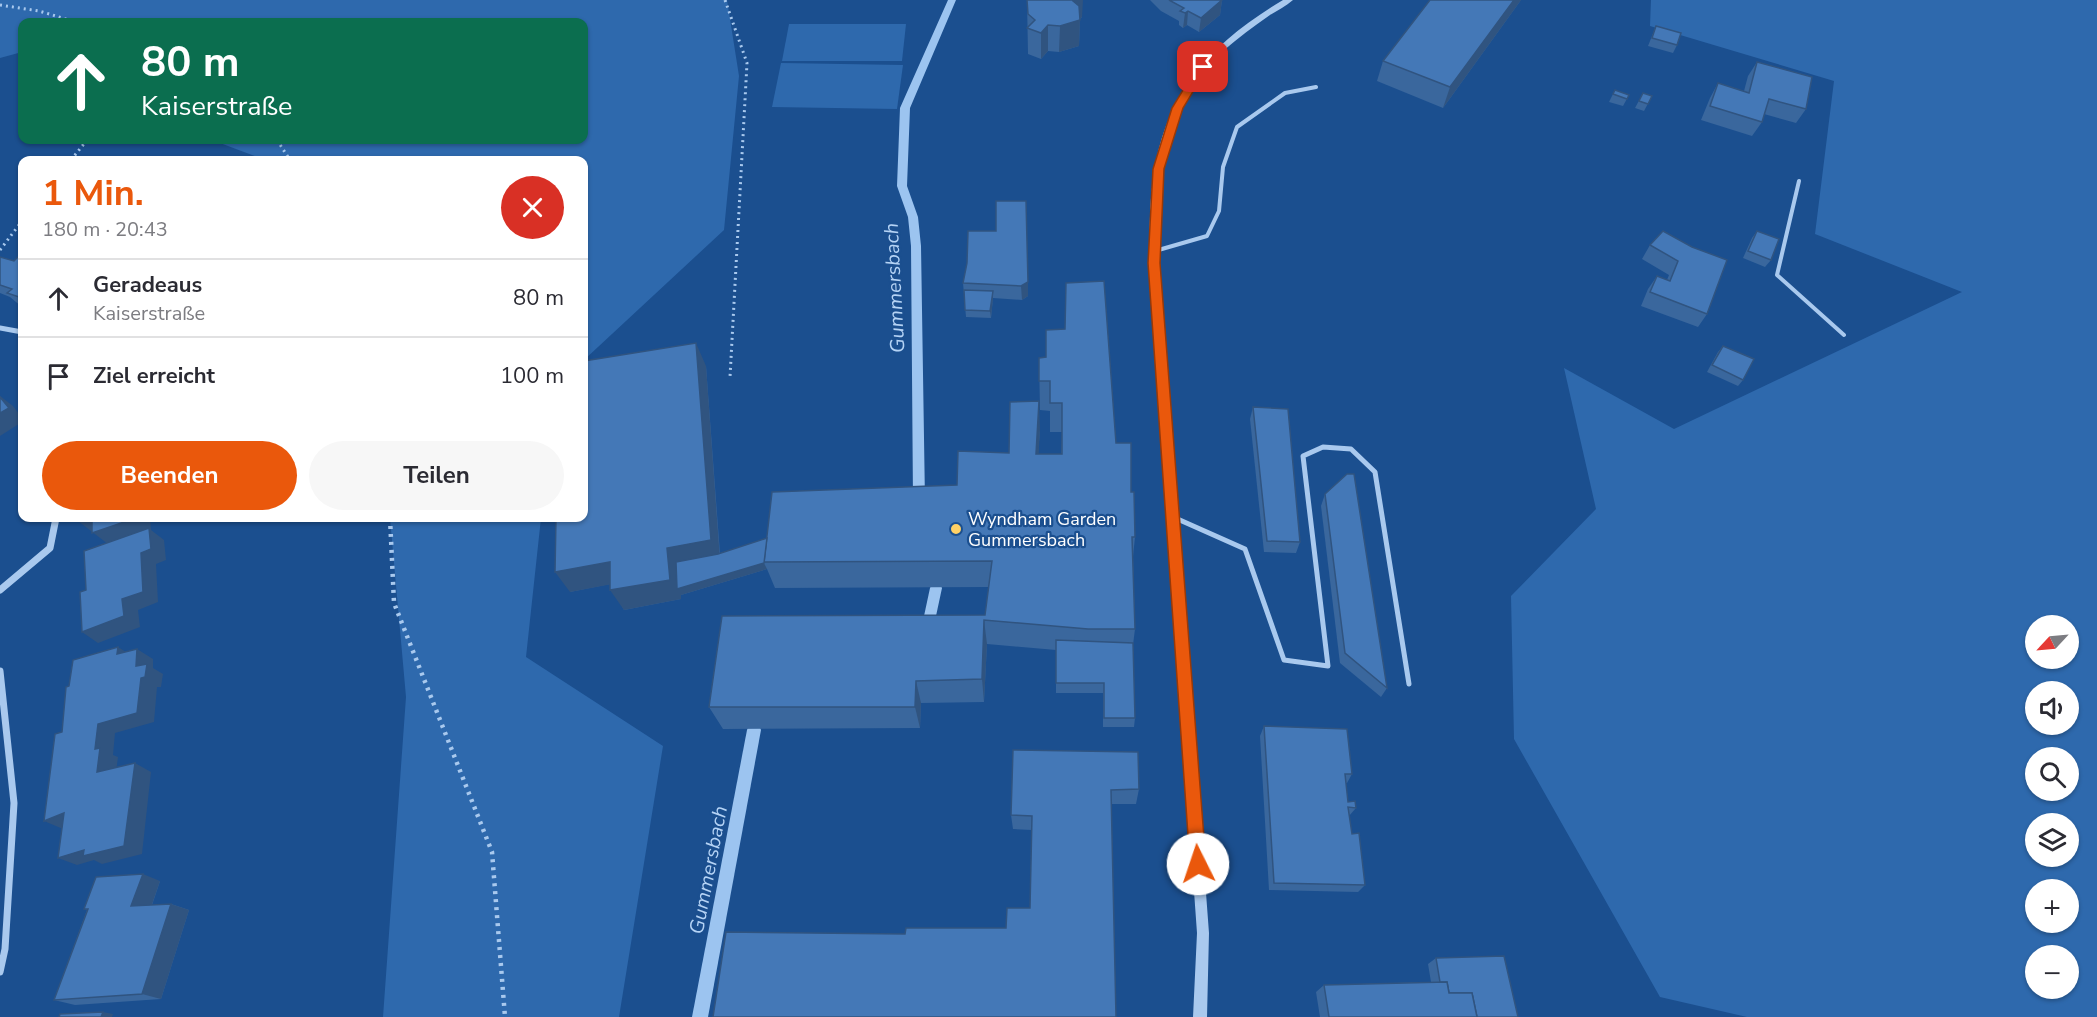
<!DOCTYPE html>
<html lang="de">
<head>
<meta charset="utf-8">
<style>
	body { margin:0; font-family:"Nunito Sans",sans-serif; background:#f7f7f7; color:#2b2b33; height:100vh; display:flex; flex-direction:column; font-size:22px; white-space:nowrap }
	* { box-sizing:border-box; margin:0 }
	p { font-size:20px; color:#7c7c81 }
	.icon { flex:none; width:33px; height:33px; fill:none; stroke:currentColor; stroke-width:2; stroke-linecap:round; stroke-linejoin:round }
	.map { position:relative; flex:1; overflow:hidden }
	.details { position:absolute; left:18px; top:156px; width:570px; height:366px; display:flex; flex-direction:column; background:#fff; border-radius:12px; box-shadow:0 2px 4px #0004 }
	.details>* { flex:none }
	.guide { position:absolute; left:18px; top:18px; width:570px; height:126px; border-radius:12px; box-shadow:0 2px 4px #0004; background:#0b6e4f; color:#fff; overflow:hidden }
	.needle { width:39px; rotate:244deg }
	.fabs { position:absolute; left:2025px; top:615px; display:grid; gap:12px }
	.fabs a { display:grid; place-items:center; width:54px; height:54px; border-radius:50%; background:#fff; box-shadow:0 2px 4px #0004; font-size:30px }
	.pin { position:absolute; display:grid; place-items:center; width:51px; height:51px; color:#fff; margin:-26px; border-radius:12px; box-shadow:0 3px 9px #0006 }
	.me { position:absolute; width:66px; margin:-33px; rotate:356deg; stroke-linejoin:round; filter:drop-shadow(0 0 4px #0008) }
	.turn { display:flex; align-items:center; gap:21px; height:126px; padding:0 24px; font-size:27px }
	.turn .icon { width:78px; height:78px; stroke-width:2.5 }
	.turn b { display:block; font-size:42px; line-height:51px }
	.round { display:grid; place-items:center; flex:none; width:63px; height:63px; border-radius:32px; background:#f7f7f7 }
	.summary { display:flex; align-items:center; justify-content:space-between; height:102px; padding:0 24px }
	h1 { font-size:36px; font-weight:700; line-height:45px; color:#ea580c }
	.action { display:flex; gap:12px; margin-top:auto; padding:12px 24px }
	.action a { flex:1; height:69px; border-radius:36px; background:#ea580c; color:#fff; font-size:24px; font-weight:700; line-height:69px; text-align:center }
	.action a+a { background:#f7f7f7; color:#2b2b33 }
	ul { padding:0; list-style:none }
	li { display:flex; align-items:center; gap:18px; height:78px; padding:0 24px; border-top:2px solid #e1e1e2 }
	li div { flex:1 }
	li b { display:block; font-size:22px }
	li em { font-style:normal }
	.map>svg:first-child { display:block }
</style>
</head>
<body>
<div class="map">
<svg width="2097" height="1017" viewBox="0 0 2097 1017">
	<rect width="100%" height="100%" fill="#1b4f8f"/>
	<g fill="#2e69ad" fill-rule="evenodd">
		<path d="M0 0H727L739 76 724 230 584 360V160H265L212 140H584V22H22V52L0 58Z"/>
		<path d="M1651 0H2097V1017H1747L1660 997 1514 739 1511 596 1596 509 1564 368 1674 429 1962 292 1815 234 1834 81 1650 26ZM2036 626H2068V658H2036ZM2036 692H2068V724H2036ZM2036 758H2068V790H2036ZM2036 824H2068V856H2036ZM2036 890H2068V922H2036ZM2036 956H2068V988H2036Z"/>
		<path d="M789 24H906L902 61H782Z"/>
		<path d="M781 63 903 65 897 109 772 107Z"/>
		<path d="M390 518H541L526 657 663 746 619 1017H383L406 697Z"/>
	</g>
	<g fill="none" stroke-linecap="round" stroke-linejoin="round">
		<g fill="#9cc4f0" fill-rule="evenodd">
			<path d="M948 0H956L910 108 907 186 918 217 921 246 925 502 923 506H915L913 502 911 246 908 217 897 186 900 108Z"/>
			<path d="M936 582 940 584 942 588 933 630 932 634 927 636 922 634 921 630 930 588 932 584Z"/>
			<path d="M754 724 759 725 761 730 708 1017H692L747 730 749 725Z"/>
		</g>
		<g stroke="#a9c9ee" stroke-width="3" stroke-dasharray="2 4" stroke-linecap="butt">
			<path d="M725 0 747 63 730 377"/>
			<path d="M0 5 39 11 76 22"/>
			<path d="M277 140 290 160"/>
			<path d="M71 160 87 140"/>
			<path d="M0 250 22 221"/>
		</g>
		<path stroke="#a9c9ee" stroke-width="4.5" stroke-dasharray="3 5" stroke-linecap="butt" d="M390 518 394 603 492 852 505 1017"/>
		<g stroke="#a9c9ee" stroke-width="4">
			<path d="M1799 181 1777 275 1844 335"/>
			<path d="M1155 251 1207 236 1219 211 1223 167 1237 127 1285 93 1316 87"/>
		</g>
		<path stroke="#a9c9ee" stroke-width="5" d="M1173 517 1245 549 1284 660 1328 666 1303 456 1323 447 1351 449 1375 472 1409 684"/>
		<path stroke="#a9c9ee" stroke-width="5" d="M0 328 22 332"/>
		<g stroke="#a9c9ee" stroke-width="7">
			<path d="M0 590 50 548 56 518"/>
			<path d="M0 671 14 803 5 949 0 972"/>
		</g>
		<path fill="#a9c9ee" fill-rule="evenodd" d="M1283 0H1293C1286 6 1278 10 1270 15 1254 26 1238 38 1223 51 1188 83 1166 134 1161 181 1158 208 1159 236 1159 263L1209 933 1207 1017H1193L1197 933 1149 263C1150 235 1149 207 1153 180 1164 93 1211 43 1283 0Z"/>
	</g>
	<g fill="#3a679d">
		<path d="M1027 0 1082 17 1080 19 1079 46 1059 52 1048 51 1041 59 1028 54Z"/>
		<path d="M1150 0H1222L1220 15 1199 32 1187 25 1183 28 1179 25V21L1161 11Z"/>
		<path d="M1521 0 1443 108 1377 81 1383 61Z"/>
		<path d="M1656 26 1677 45 1673 53 1648 46Z"/>
		<path d="M1757 62 1806 109 1796 123 1764 114 1762 122 1752 136 1701 120 1710 98 1718 83 1744 91 1748 76Z"/>
		<path d="M1615 90 1629 95 1623 106 1609 102Z"/>
		<path d="M1643 93 1652 96 1644 111 1635 108Z"/>
		<path d="M1026 201 1028 296 1022 300 993 298 991 318 966 317 963 283 996 231Z"/>
		<path d="M1663 231 1707 314 1698 327 1641 306 1648 289 1657 276 1667 280 1669 275 1642 259 1650 245Z"/>
		<path d="M1757 231 1771 260 1765 267 1743 258 1752 238Z"/>
		<path d="M22 253V307L10 297 0 293V257L14 261Z"/>
		<path d="M1723 346 1743 380 1738 386 1707 372 1718 352Z"/>
		<path d="M1039 358 1116 443 1131 492 1135 537 1133 557 1135 629 1133 645 1135 718 1134 727H1103V693H1056V650L987 644 984 702 921 703 920 728 723 729 709 707 985 615 989 587 775 588 767 569 681 595V599L624 610 610 584 570 592 706 366 720 554 957 485 1009 453 1040 430 1038 454H1061L1062 432H1050V411L1040 410Z"/>
		<path d="M1253 407 1300 542 1296 553 1264 552 1250 419Z"/>
		<path d="M1325 494 1387 688 1381 697 1340 663 1321 506Z"/>
		<path d="M1264 726 1352 774 1347 783H1346L1348 802 1356 808 1349 816 1352 834 1365 885 1358 892 1269 890 1260 736Z"/>
		<path d="M1013 750 1139 789 1136 804H1111L1116 1017 905 934 1006 928 1030 908 1032 830 1013 829 1011 815Z"/>
		<path d="M160 881 152 905 171 904 189 910 161 999 75 1005 54 1000 87 910 84 909Z"/>
		<path d="M1436 958 1518 1017H1320L1316 992 1324 985 1431 982 1428 964Z"/>
	</g>
	<g fill="#305480">
		<path d="M1074 0H1083L1082 17 1079 20H1080L1079 46 1059 52 1060 26Z"/>
		<path d="M1222 0 1220 15 1199 32 1201 18Z"/>
		<path d="M1514 0H1521L1443 108 1450 87Z"/>
		<path d="M1188 11 1187 25 1183 28 1185 13Z"/>
		<path d="M1048 25V51L1041 59V33Z"/>
		<path d="M1028 282V296L1022 300 1021 286Z"/>
		<path d="M993 291V298L991 318 990 311Z"/>
		<path d="M696 343 706 366 720 560 764 563 767 569 681 595V599L624 610 610 590 667 548Z"/>
		<path d="M0 396 13 406 22 418V422L0 436Z"/>
		<path d="M1039 401 1040 430 1037 482 1036 454Z"/>
		<path d="M88 518H150L151 530 164 540 166 560 156 564 158 602 138 610 140 627 98 643 82 632 108 544 78 521Z"/>
		<path d="M610 562 623 582 570 592 555 572Z"/>
		<path d="M984 620 987 644 984 702 982 679Z"/>
		<path d="M118 647 134 657 117 654Z"/>
		<path d="M137 649 153 659V668L163 674 161 687H157L154 722 115 733 113 755 118 757 115 780 97 772 95 749 98 724 136 666Z"/>
		<path d="M916 681 921 703 920 728 915 707Z"/>
		<path d="M135 763 151 772 142 854 102 864 94 860 77 865 58 858Z"/>
		<path d="M64 813 63 829 44 821Z"/>
		<path d="M143 874 160 881 149 913 131 906Z"/>
		<path d="M171 904 189 910 161 999 142 994Z"/>
		<path d="M103 1012 113 1014 112 1017H101Z"/>
	</g>
	<g fill="#4478b7" stroke="#305480" stroke-width="1.5">
		<path d="M1027 0H1074L1073 1 1079 6 1080 20 1060 26 1048 25 1041 33 1027 28 1035 20 1028 14Z"/>
		<path d="M1169 0H1222L1201 18 1188 11 1185 13 1180 11 1184 8Z"/>
		<path d="M1430 0H1514L1450 87 1383 61Z"/>
		<path d="M1656 26 1681 33 1677 45 1652 38Z"/>
		<path d="M1757 62 1812 77 1806 109 1769 99 1762 122 1710 106 1718 83 1749 93Z"/>
		<path d="M1615 90 1629 95 1627 99 1613 94Z"/>
		<path d="M1643 93 1652 96 1648 104 1639 101Z"/>
		<path d="M996 201H1026L1028 282 1021 286 963 283 967 263 968 231H996Z"/>
		<path d="M1663 231 1692 247 1727 260 1707 314 1650 292 1657 276 1670 281 1678 261 1650 245Z"/>
		<path d="M1757 231 1779 239 1771 260 1748 251Z"/>
		<path d="M22 253V298L7 293 12 289 0 285V257L14 261Z"/>
		<path d="M1104 281 1116 443H1131V492H1134L1135 537H1132L1135 629H1088L984 620 982 679 916 681 915 707H709L722 616 985 615 992 561 764 562 772 492 957 485 958 451 1009 453 1010 402 1039 401 1036 454H1062V403H1050V381H1039V358L1046 357V330L1065 329 1066 283Z"/>
		<path d="M964 290 993 291 990 311 965 310Z"/>
		<path d="M696 343 711 540 667 548 670 580 610 590V562L555 572 556 518H584V361Z"/>
		<path d="M1723 346 1754 359 1743 380 1712 365Z"/>
		<path d="M0 397 9 408 0 413Z"/>
		<path d="M1253 407 1288 409 1300 542 1267 541Z"/>
		<path d="M1347 474H1354L1387 688 1345 653 1325 494Z"/>
		<path d="M78 518H88L78 521Z"/>
		<path d="M92 518H136L92 533Z"/>
		<path d="M149 528 151 549 141 553 143 592 122 599 124 616 82 632 80 592 86 590 84 551Z"/>
		<path d="M767 538 764 563 677 589 676 562 718 554Z"/>
		<path d="M1056 640 1133 643 1135 718H1104V683H1056Z"/>
		<path d="M118 647 117 654 137 649 136 666 147 664 145 677 141 678 137 713 98 724 95 749 100 748 97 772 135 763 124 846 83 856 84 850 58 858 64 813 44 821 55 734 62 732 66 687 69 686 73 660Z"/>
		<path d="M1264 726 1347 729 1352 774H1345L1348 802 1355 801 1356 808 1348 807 1352 834 1359 833 1365 885 1274 883Z"/>
		<path d="M1013 750 1138 752 1139 789 1111 790 1116 1017H713L726 932 905 934 906 928H1006L1007 908H1030L1032 816 1011 815Z"/>
		<path d="M143 874 131 906 171 904 142 994 54 1000 88 909H84L96 877Z"/>
		<path d="M1504 956 1518 1017H1477L1472 993H1449L1447 982H1440L1436 958Z"/>
		<path d="M1447 982 1449 993H1472L1477 1017H1329L1324 985Z"/>
		<path d="M103 1012 101 1017H59L60 1014Z"/>
	</g>
	<path fill="#ea580c" stroke="#983908" stroke-width="1.5" d="M1203 63 1208 67 1183 108 1164 169 1160 263 1206 864 1204 870 1198 872 1192 870 1190 864 1148 263 1153 169 1172 108 1199 64Z"/>
	<circle fill="#ffd166" stroke="#1b4f8f" stroke-width="2" cx="956" cy="529" r="6"/>
	<g text-anchor="middle" stroke-width="4.5" stroke-linejoin="round" paint-order="stroke">
		<g font-size="18" fill="#fff" stroke="#1b4f8f" text-anchor="start">
			<text x="968" y="525">Wyndham Garden<tspan x="968" dy="21">Gummersbach</tspan></text>
		</g>
		<g font-size="20" font-style="italic" fill="#b5d3f5" stroke="#1b4f8f">
			<text transform="translate(894 288) rotate(-93)" y="7">Gummersbach</text>
			<text transform="translate(708 870) rotate(-79)" y="7">Gummersbach</text>
		</g>
	</g>
</svg>
<div class="fabs">
<a><svg class="needle" viewBox="-14 -14 28 28"><path d="M0-13l5 13h-10z" fill="#e53935"/><path d="M0 13l5-13h-10z" fill="#7c7c81"/></svg></a>
<a><svg class="icon" aria-label="sound" viewBox="0 0 24 24"><path d="M4 9h4l5-4v14l-5-4H4zM17 9q2 3 0 6"/></svg></a>
<a><svg class="icon" aria-label="search" viewBox="0 0 24 24"><circle cx="10" cy="10" r="6"/><path d="M15 15l6 6"/></svg></a>
<a><svg class="icon" aria-label="layers" viewBox="0 0 24 24"><path d="M12 4l9 5-9 5-9-5zM3 14l9 5 9-5"/></svg></a>
<a>+</a>
<a>−</a>
</div>
<div class="pin" style="left:1203px;top:67px;background:#d93025"><svg class="icon" aria-label="arrive" viewBox="0 0 24 24"><path d="M6 21V4h12l-3 4 3 4H6"/></svg></div>
<svg class="me" style="left:1198px;top:864px" viewBox="-20 -20 40 40"><circle r="19" fill="#fff"/><path d="M0-13L10 11 0 6-10 11z" fill="#ea580c"/></svg>
<div class="guide">
<div class="turn"><svg class="icon" aria-label="ahead" viewBox="0 0 24 24"><path d="M12 20V5M6 11l6-6 6 6"/></svg><div><b>80 m</b>Kaiserstraße</div></div>
</div>
<section class="details">
<div class="summary"><div><h1>1 Min.</h1><p>180 m · 20:43</p></div><a class="round" style="background:#d93025;color:#fff"><svg class="icon" aria-label="close" viewBox="0 0 24 24"><path d="M6 6l12 12M18 6L6 18"/></svg></a></div>
<ul>
<li><svg class="icon" aria-label="ahead" viewBox="0 0 24 24"><path d="M12 20V5M6 11l6-6 6 6"/></svg><div><b>Geradeaus</b><p>Kaiserstraße</p></div><em>80 m</em></li>
<li><svg class="icon" aria-label="arrive" viewBox="0 0 24 24"><path d="M6 21V4h12l-3 4 3 4H6"/></svg><div><b>Ziel erreicht</b></div><em>100 m</em></li>
</ul>
<div class="action"><a>Beenden</a><a>Teilen</a></div>
</section>
</div>
</body>
</html>
